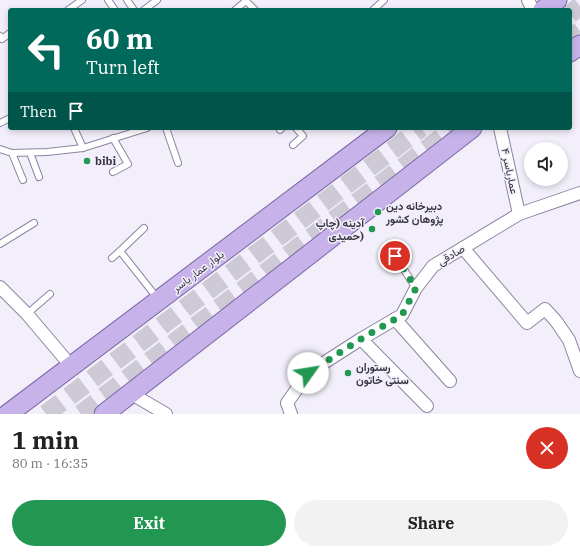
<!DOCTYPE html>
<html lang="en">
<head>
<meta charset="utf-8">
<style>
	body { margin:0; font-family:"IBM Plex Serif",Vazirmatn,serif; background:#f2f2f2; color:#222; height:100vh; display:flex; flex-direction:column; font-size:15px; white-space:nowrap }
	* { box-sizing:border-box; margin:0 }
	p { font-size:13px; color:#767676 }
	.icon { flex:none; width:22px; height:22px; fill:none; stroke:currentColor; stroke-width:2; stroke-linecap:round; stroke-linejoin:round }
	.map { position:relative; height:414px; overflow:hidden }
	.side { display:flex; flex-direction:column; background:#fff; flex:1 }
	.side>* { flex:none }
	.guide { position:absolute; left:8px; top:8px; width:564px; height:122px; border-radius:4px; box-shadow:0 2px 6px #0003; background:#00695c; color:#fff; overflow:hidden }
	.tools { position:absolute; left:524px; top:142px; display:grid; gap:8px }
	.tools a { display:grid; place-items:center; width:44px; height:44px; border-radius:50%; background:#fff; box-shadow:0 2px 6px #0003; font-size:20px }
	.pin { position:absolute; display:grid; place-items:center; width:34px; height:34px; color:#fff; margin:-17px; border:2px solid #fff; border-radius:50%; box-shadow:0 1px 4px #0007 }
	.me { position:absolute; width:44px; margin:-22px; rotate:58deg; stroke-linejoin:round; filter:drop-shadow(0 0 3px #0008) }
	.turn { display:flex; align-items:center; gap:14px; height:84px; padding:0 12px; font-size:18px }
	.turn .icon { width:52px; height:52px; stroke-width:2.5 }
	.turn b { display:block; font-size:28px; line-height:34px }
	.then { display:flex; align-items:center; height:38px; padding:0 12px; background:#0003; gap:8px; font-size:15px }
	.round { display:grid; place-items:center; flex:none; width:42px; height:42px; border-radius:21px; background:#f2f2f2 }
	.overview { display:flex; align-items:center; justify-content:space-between; height:68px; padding:0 12px }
	h1 { font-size:24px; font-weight:700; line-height:30px }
	.primary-button { display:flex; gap:8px; margin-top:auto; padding:8px 12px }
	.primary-button a { flex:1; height:46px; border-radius:24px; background:#219752; color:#fff; font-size:16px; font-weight:700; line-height:46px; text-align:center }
	.primary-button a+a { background:#f2f2f2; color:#222 }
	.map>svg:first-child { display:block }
</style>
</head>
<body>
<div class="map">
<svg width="580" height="414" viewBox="0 0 580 414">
	<rect width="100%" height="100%" fill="#f2effb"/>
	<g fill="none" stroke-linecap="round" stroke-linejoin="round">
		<g stroke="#cdcad6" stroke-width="19" stroke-dasharray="19 10" stroke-linecap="butt">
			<path d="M570 14 580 6"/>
			<path d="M570 39 580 31"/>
			<path d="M46 414 421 128"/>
			<path d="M81 414 454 128"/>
		</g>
		<g stroke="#8d84a0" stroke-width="8">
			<g id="service">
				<path d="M108 0 115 10"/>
				<path d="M127 0 134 10"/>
				<path d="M245 0 255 10"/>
				<path d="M68 10 82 0"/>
				<path d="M144 10 157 0"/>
				<path d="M235 10 246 1"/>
				<path d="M373 10 384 0"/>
				<path d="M0 36 2 39 10 33"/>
				<path d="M0 123 10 118"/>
				<path d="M74 128 83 148"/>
				<path d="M166 128 178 163"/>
				<path d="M280 130 282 128"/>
				<path d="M113 138 128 164 113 172"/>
				<path d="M293 145 303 136 296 128"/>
				<path d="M0 149 12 153 47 152 83 148 147 128"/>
				<path d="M12 153 23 180"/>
				<path d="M30 153 39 177"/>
				<path d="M144 228 120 251 158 299"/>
				<path d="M0 244 34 223"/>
				<path d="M395 256 416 288"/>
				<path d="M112 258 120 251"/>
				<path d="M27 314 50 294"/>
			</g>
		</g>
		<g stroke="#8d84a0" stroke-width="14">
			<g id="minor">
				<path d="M528 0 533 10"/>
				<path d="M500 128 519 214"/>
				<path d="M463 248 527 323 545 309 556 321 569 340 580 371"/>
				<path d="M0 287 27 314 71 366"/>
				<path d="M395 319 450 381"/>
				<path d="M361 339 427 406"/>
				<path d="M130 393 166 414"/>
				<path d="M291 414 287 403 308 373 361 339 402 315 416 288 433 266 519 214 580 193"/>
			</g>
		</g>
		<g stroke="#7c66a6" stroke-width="21">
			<g id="primary">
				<path d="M543 10 557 0"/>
				<path d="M570 52 580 45"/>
				<path d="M8 414 387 128"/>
				<path d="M104 414 472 128"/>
			</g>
		</g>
		<use href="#service" stroke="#fff" stroke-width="6"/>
		<use href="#minor" stroke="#fff" stroke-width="12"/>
		<use href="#primary" stroke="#c7b3ea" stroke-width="19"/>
	</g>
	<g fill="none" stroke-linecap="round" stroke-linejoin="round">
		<path stroke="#219752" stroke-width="7" stroke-dasharray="0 12.6" d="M308 373 361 339 402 315 416 288 395 256"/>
	</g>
	<g fill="#219752" stroke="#f2effb" stroke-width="1.5">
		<circle cx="87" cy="161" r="4"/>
		<circle cx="378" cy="212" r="4"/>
		<circle cx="372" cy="229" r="4"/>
		<circle cx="348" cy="373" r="4"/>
	</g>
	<g text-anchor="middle" stroke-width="3" stroke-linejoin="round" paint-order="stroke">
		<g font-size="11" font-weight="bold" fill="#383541" stroke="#f2effb" text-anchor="start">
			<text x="95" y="165">bibi</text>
			<text x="386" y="210">دبیرخانه دین<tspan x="386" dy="13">پژوهان کشور</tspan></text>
			<text x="364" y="227" text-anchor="end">آدینه (چاپ<tspan x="364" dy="13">حمیدی)</tspan></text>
			<text x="356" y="371">رستوران<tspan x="356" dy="13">سنتی خاتون</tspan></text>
		</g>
		<g font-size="11" fill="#383541" stroke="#f2effb">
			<text transform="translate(510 171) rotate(78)" y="4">عماریاسر ۴</text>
			<text transform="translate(451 255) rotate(-31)" y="4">صادقی</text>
			<text transform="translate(198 271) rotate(-37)" y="4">بلوار عمار یاسر</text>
		</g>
	</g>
</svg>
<div class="tools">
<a><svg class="icon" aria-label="sound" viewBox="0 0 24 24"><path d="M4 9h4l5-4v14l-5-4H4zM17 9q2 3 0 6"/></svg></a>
</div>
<div class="pin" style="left:395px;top:256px;background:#d93025"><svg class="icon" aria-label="arrive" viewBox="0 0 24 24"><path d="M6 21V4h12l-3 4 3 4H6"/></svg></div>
<svg class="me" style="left:308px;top:373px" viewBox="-20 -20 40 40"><circle r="19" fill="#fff"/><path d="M0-13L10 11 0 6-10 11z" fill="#219752"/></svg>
<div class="guide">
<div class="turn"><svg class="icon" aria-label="left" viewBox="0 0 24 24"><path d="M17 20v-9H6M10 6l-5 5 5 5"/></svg><div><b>60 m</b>Turn left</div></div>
<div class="then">Then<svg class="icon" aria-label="arrive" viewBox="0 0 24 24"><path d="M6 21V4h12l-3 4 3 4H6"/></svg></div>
</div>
</div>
<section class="side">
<div class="overview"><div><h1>1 min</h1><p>80 m · 16:35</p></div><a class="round" style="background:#d93025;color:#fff"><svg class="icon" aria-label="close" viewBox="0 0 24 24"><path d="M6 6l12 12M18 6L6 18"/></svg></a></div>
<div class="primary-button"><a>Exit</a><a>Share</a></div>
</section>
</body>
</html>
